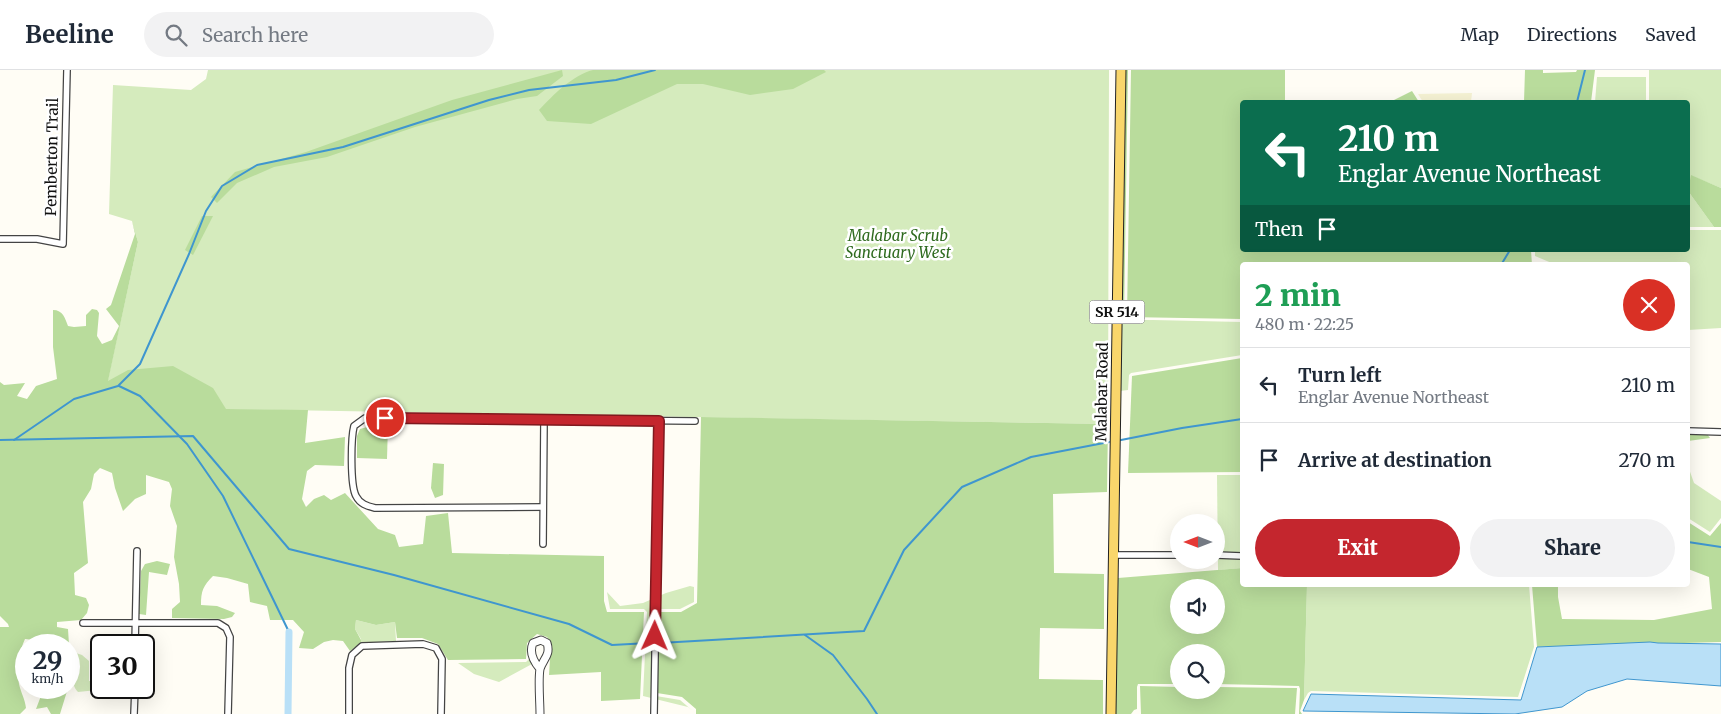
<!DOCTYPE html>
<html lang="en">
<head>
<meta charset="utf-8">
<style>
	body { margin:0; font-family:Merriweather,serif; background:#f2f2f3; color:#1f2937; height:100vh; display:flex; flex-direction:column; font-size:19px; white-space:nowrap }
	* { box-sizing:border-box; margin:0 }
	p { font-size:16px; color:#747a83 }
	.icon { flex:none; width:28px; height:28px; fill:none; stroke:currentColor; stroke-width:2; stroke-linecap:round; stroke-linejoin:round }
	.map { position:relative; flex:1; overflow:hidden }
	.side { position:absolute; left:1240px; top:192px; width:450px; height:325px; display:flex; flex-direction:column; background:#fff; border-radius:5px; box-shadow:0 5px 20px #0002 }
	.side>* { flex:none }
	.hud { position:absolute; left:1240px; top:30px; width:450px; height:152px; border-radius:5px; box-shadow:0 5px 20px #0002; background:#0b6e4f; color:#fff; overflow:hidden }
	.needle { width:32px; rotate:270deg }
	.tools { position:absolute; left:1170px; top:444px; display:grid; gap:10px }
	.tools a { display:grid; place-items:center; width:55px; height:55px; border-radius:50%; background:#fff; box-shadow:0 5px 20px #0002; font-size:25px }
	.speed { position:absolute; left:15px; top:564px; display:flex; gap:10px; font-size:25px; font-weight:700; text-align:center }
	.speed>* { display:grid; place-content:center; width:65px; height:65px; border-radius:50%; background:#fff; box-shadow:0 5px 20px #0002; line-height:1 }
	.speed small { font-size:12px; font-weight:400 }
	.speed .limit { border:2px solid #111; border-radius:8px; background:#fff; color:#111 }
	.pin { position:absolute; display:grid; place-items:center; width:42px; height:42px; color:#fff; margin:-21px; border:2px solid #fff; border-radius:50%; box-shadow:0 1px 5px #0007 }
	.me { position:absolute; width:55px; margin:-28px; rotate:1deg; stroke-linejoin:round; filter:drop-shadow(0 0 4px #0008) }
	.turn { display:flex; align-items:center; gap:18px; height:105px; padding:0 15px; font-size:22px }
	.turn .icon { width:65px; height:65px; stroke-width:2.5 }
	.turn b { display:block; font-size:35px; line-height:42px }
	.then { display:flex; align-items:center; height:48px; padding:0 15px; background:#0003; gap:10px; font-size:19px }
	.round { display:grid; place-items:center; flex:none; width:52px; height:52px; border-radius:26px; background:#f2f2f3 }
	.headline { display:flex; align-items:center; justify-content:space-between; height:85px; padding:0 15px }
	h1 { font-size:30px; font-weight:800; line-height:38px; color:#1e9e55 }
	.cta { display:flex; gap:10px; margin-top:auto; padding:10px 15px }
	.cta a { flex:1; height:58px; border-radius:30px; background:#c4262e; color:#fff; font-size:20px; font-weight:800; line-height:58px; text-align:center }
	.cta a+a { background:#f2f2f3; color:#1f2937 }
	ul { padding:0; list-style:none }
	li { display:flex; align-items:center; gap:15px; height:75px; padding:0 15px; border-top:1px solid #e0e1e3 }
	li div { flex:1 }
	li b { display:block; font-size:19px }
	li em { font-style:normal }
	header { display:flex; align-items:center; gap:30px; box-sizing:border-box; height:70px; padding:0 25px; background:#fff; border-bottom:1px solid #e0e1e3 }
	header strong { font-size:24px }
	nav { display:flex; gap:28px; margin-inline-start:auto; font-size:18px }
	.search { width:350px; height:45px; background:#f2f2f3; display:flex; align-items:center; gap:12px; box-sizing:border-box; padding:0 18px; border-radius:28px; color:#747a83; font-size:19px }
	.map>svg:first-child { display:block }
</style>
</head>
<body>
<header>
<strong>Beeline</strong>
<div class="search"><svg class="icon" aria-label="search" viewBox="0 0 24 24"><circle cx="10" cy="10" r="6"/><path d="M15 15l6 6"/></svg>Search here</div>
<nav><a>Map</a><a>Directions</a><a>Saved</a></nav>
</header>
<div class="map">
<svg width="1721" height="644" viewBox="0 0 1721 644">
	<rect width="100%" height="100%" fill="#fffdf5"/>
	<path fill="#f6f3d4" d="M1472 23 1471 32H1423L1418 24Z"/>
	<g fill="#d5ebbd">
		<path d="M208 0H1109L1108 354 102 337 138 172 132 151 109 144 113 15 191 20 206 9Z"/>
		<path d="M1649 0H1721V118L1692 106 1688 121 1714 157H1688V32H1649Z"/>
		<path d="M1597 7H1646V32H1595Z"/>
		<path d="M1688 160H1721V258L1688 260V195L1554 194 1535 186V180H1688Z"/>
		<path d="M1153 250 1242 252V285L1131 303 1129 305 1128 320 1120 321 1121 252Z"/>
		<path d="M1688 396 1694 413 1721 431V448L1710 462 1688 448Z"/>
		<path d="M1217 405H1242V498L1218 500Z"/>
		<path d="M1307 515H1529L1534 577 1518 627 1311 621 1308 623 1304 630Z"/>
		<path d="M690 516 694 517V532L680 539H658L656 626 680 630 693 641 688 637 643 626 647 542 644 539H610L607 522 620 536 643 533 666 523Z"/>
		<path d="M356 550 376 555 395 552 396 571 361 573V569L355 559Z"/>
		<path d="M73 582 82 585 89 591V611H101V618H126L123 627 109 628 107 619 78 622C70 614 70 593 73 582Z"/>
		<path d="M529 589 532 594 499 612 474 604 458 593 526 592Z"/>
	</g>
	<g fill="#b9dc9c" fill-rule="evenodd">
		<path d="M562 0 563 6 537 26 517 29 415 57 327 87 274 97 237 113 217 133 211 127 235 102 306 82 452 30Z"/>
		<path d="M593 0H824L826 2 793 19 750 25 703 14H677L591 54 547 51 539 40C553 25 573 5 593 0Z"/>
		<path d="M1125 0H1128L1124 247 1127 250H1153L1121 252Z"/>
		<path d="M1131 0H1285V32H1242V180H1531L1532 195H1242V249L1127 247Z"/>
		<path d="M1525 0H1543V3L1576 2 1577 0H1595L1591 32H1524Z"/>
		<path d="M1412 21 1419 32H1390Z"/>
		<path d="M1691 105 1721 118V157H1714L1688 121Z"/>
		<path d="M202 146H213L193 185 185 180Z"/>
		<path d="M132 151 138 172 108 311 128 300 173 296 213 318 226 339 308 340 305 373 345 367 344 396 315 395 307 401 302 429 306 437 314 429 324 425 331 430 345 423 378 459 395 465 399 477 423 474 426 446 448 443 452 483 604 486V531L607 542H644L640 629 601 631V602L549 605 551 573 547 567 537 564 527 573 526 589 448 590 438 574 422 568H397L395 552 376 555 356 550 355 559 361 570V573L350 581 343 571 333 570 324 572 313 579 299 578 304 562 293 550H270L267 536 250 532 248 514 227 508 213 506C203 516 201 521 201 535L217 536 235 543 232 547 224 549 172 548V539L180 532 179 514 174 487 177 456 170 436 172 419 169 412 146 405V424L135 429 123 441 115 418 112 403 100 398 94 404 91 419 83 432 88 493 74 503 75 525 86 528 89 535 87 543 81 550 57 552V557L68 559 69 575H48L43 571 25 569C19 582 16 600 19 614 21 623 25 629 26 638L20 644H0V557H9L8 554 0 546V312L4 315 25 313 17 326 27 329 36 316 57 309 53 277V240C63 240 65 248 68 256L74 257 86 256V245L92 239 97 240 99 243 97 266 102 274 112 270 119 256 106 239 111 235 135 164Z"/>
		<path d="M1242 288V402L1128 403 1132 306Z"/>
		<path d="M701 347 1108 354 1107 422 1053 424 1054 503 1104 504V559L1040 558 1039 609 1103 610V644H696V639L682 627 657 623 660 542H681L697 533Z"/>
		<path d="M388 354 387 389 357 388V366L360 359 374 355Z"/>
		<path d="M1688 364H1707L1710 368 1688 371Z"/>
		<path d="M433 393 444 394 443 425 435 428 431 418Z"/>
		<path d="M1688 452 1710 466 1721 453V572L1537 577 1532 515H1558V527L1562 549 1654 550 1712 539 1709 507 1688 499Z"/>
		<path d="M157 491 170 494 167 505 149 502 146 545 139 544 141 501 145 494Z"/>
		<path d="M1242 498V515H1307L1304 630 1300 641 1302 644H1299L1300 619 1299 616 1216 614V582H1179V614H1138L1137 617V639L1134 640 1131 644H1115L1118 508ZM1179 518H1216V555H1179Z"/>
		<path d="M1140 616 1179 617V620H1216V617L1297 618 1295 644H1141Z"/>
		<path d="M44 618 55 626 56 618H68L60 644H51L47 637 36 639Z"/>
	</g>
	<path fill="#b9e0f7" stroke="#3f96cf" d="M1650 572 1658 573 1721 574V616L1627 609 1587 621 1562 637 1515 644 1303 641 1311 624 1521 630 1537 577Z"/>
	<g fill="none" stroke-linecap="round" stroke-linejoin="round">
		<g stroke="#3f96cf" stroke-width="2">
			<path d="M1577 32 1585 0"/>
			<path d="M1501 195 1510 180"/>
			<path d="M119 316 140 326 187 374 223 426 289 562"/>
			<path d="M0 370 193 366 289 479 394 505 569 554 612 575 649 573"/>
			<path d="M14 370 74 329 118 316 140 294 189 184 206 141 222 116 257 95 343 77 489 30 529 20 616 10 655 0"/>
			<path d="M1121 370 1182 358 1242 349"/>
			<path d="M1688 472 1721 477"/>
			<path d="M805 565 833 585 867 629 877 644"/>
			<path d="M660 573 864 561 904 480 962 417 1031 387 1109 372"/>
		</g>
		<path stroke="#b9e0f7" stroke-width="7" d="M288 644 289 562"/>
		<g stroke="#444" stroke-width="8">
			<g id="minor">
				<path d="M0 169H37L63 174 67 0"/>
				<path d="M1688 361 1721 362"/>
				<path d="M543 437 375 438C367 436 360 434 356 426 350 415 351 368 354 356L365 348 695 351"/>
				<path d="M543 474 544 350"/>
				<path d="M1114 485H1179"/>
				<path d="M1216 485 1242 486"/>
				<path d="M83 553H218L226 558 230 567 228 644"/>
				<path d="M135 575 137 481"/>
				<path d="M134 644 135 618"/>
				<path d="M349 644V598L352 585 362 576 423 574 436 578 442 589 441 644"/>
				<path d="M654 644 659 351"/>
			</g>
		</g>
		<g stroke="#444" stroke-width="9">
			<path id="tertiary" d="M540 644C540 632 538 610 540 599 543 589 551 585 547 573L541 570 533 573C529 582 534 592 540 599"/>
		</g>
		<g stroke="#222" stroke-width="11">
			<path id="primary" d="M1111 644 1121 0"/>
		</g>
		<use href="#minor" stroke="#fff" stroke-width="5.5"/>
		<use href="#tertiary" stroke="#fff" stroke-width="7"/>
		<use href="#primary" stroke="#f9d66b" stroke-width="9"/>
	</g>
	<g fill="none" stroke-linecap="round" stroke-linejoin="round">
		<g stroke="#7f191e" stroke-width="12">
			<path id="route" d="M385 348 659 351 655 566"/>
		</g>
		<use href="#route" stroke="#c4262e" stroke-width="9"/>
	</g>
	<g text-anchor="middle" stroke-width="5" stroke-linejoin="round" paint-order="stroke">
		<rect fill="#fff" stroke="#585858" stroke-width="1" x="1089.5" y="230.5" width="55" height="23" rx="4"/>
		<g font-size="14" font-weight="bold" fill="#111">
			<text x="1117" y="247">SR 514</text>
		</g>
		<g font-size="15" fill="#111" stroke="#fff">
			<text transform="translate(52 87) rotate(-89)" y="5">Pemberton Trail</text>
			<text transform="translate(1102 322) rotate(-89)" y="5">Malabar Road</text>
		</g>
		<g font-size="15" font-style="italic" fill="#2f6b1f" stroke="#fff">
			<text x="898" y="171">Malabar Scrub<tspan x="898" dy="17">Sanctuary West</tspan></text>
		</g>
	</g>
</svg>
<div class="tools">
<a><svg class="needle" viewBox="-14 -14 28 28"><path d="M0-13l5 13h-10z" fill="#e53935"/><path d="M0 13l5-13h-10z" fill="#747a83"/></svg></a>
<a><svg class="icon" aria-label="sound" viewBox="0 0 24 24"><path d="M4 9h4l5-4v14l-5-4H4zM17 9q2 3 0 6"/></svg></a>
<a><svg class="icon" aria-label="search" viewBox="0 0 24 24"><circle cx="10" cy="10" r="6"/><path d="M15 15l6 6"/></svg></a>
</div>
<div class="speed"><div>29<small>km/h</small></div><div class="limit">30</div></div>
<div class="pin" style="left:385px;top:348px;background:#d93025"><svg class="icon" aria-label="arrive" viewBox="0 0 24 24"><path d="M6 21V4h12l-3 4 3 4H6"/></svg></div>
<svg class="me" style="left:655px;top:566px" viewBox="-20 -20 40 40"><path d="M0-17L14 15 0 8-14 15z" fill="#c4262e" stroke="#fff" stroke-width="4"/></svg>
<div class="hud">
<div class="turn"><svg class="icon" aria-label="left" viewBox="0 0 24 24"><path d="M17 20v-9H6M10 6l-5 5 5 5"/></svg><div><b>210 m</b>Englar Avenue Northeast</div></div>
<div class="then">Then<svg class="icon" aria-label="arrive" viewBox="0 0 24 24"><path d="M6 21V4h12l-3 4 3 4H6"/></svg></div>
</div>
<section class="side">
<div class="headline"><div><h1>2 min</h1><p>480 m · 22:25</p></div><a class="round" style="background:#d93025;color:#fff"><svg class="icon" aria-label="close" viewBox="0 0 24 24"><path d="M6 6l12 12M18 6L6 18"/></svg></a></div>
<ul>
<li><svg class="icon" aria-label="left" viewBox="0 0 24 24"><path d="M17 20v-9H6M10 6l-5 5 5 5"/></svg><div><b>Turn left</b><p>Englar Avenue Northeast</p></div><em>210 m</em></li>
<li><svg class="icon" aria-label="arrive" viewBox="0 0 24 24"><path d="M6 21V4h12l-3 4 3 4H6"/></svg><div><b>Arrive at destination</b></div><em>270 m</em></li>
</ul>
<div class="cta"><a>Exit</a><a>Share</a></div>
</section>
</div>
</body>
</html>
